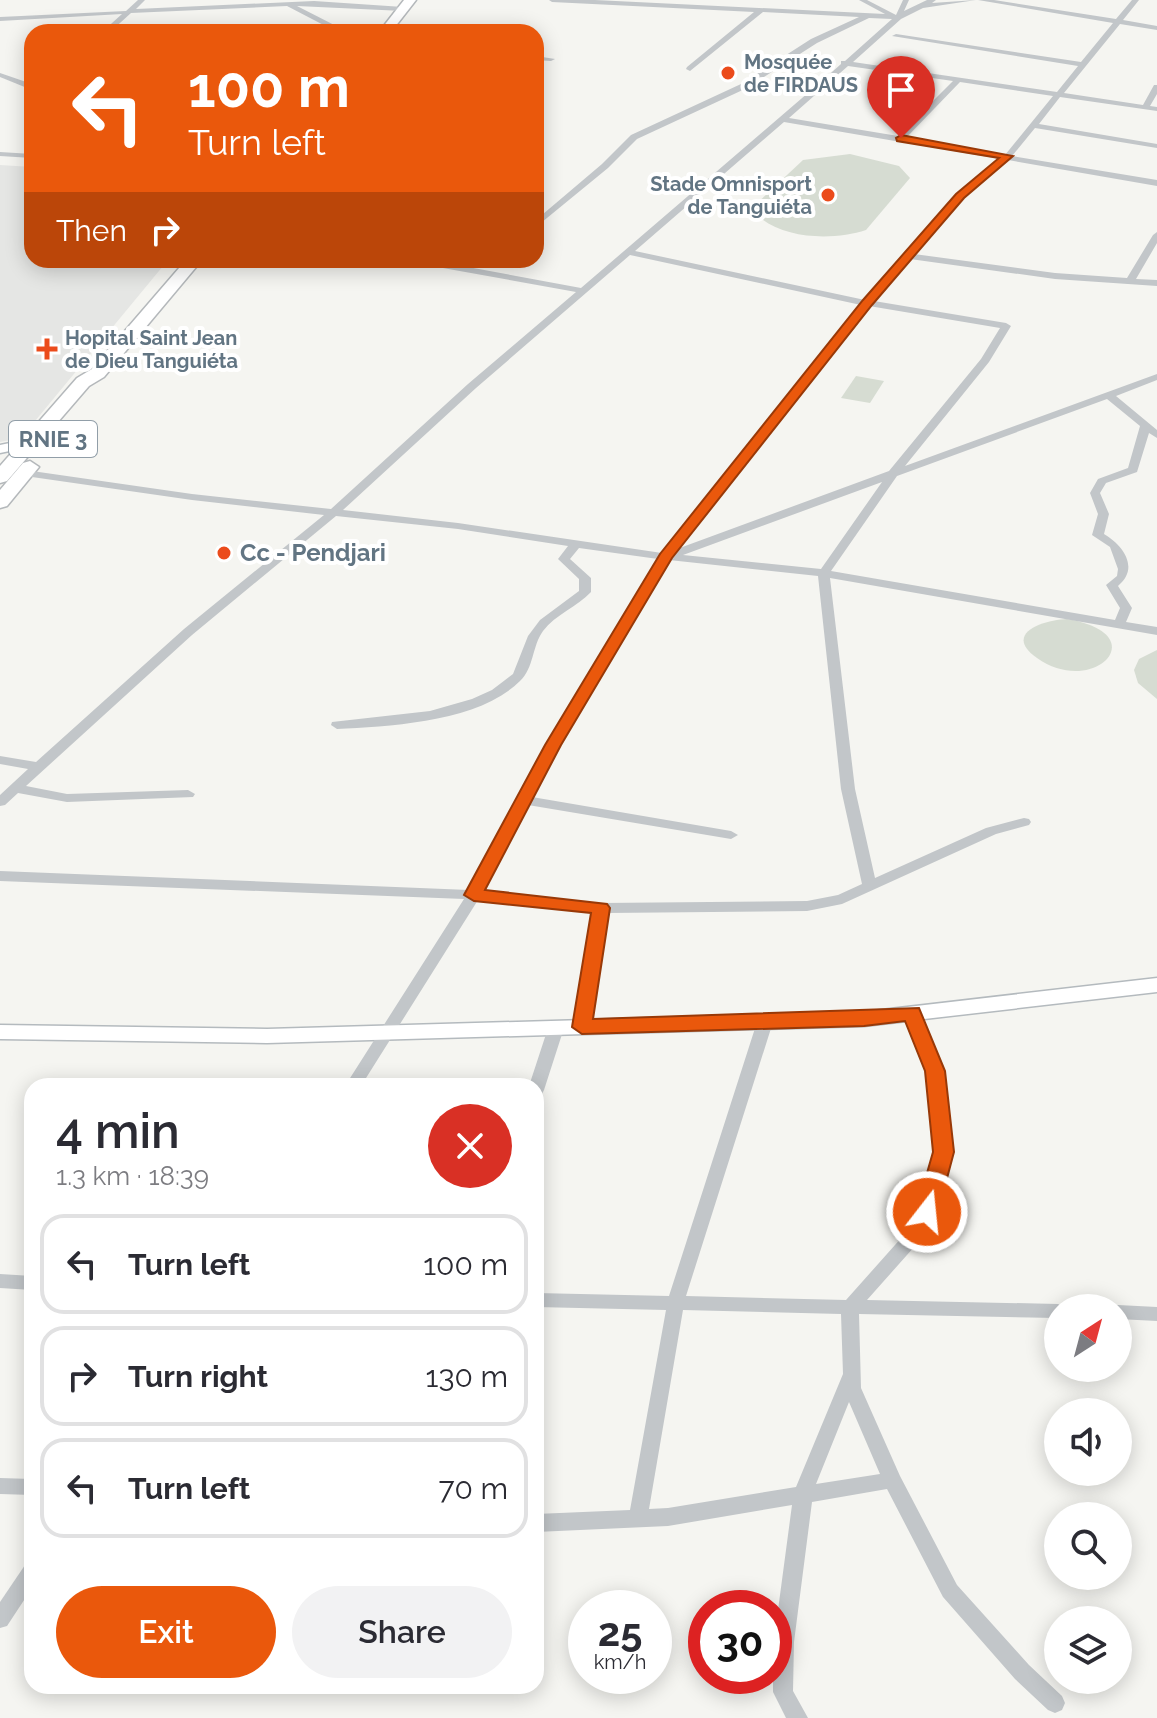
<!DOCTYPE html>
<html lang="en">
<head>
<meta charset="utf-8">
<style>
	body { margin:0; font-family:Raleway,sans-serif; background:#f2f2f3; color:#2b2b33; height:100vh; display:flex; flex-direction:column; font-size:30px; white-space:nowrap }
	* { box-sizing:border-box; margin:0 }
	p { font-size:26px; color:#7c7c81 }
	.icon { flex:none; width:44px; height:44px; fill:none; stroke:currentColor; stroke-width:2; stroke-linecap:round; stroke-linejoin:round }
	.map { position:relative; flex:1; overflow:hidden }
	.sheet { position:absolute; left:24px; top:1078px; width:520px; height:616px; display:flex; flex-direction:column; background:#fff; border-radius:24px; box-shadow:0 4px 20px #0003 }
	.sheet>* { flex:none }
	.banner { position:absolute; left:24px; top:24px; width:520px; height:244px; border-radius:24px; box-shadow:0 4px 20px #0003; background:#ea580c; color:#fff; overflow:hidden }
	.needle { width:52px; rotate:36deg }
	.buttons { position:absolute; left:1044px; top:1294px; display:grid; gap:16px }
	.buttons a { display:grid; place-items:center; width:88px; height:88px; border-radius:50%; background:#fff; box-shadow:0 4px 20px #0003; font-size:40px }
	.speed { position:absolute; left:568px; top:1590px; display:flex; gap:16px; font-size:40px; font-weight:700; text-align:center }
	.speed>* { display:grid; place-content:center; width:104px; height:104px; border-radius:50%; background:#fff; box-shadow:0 4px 20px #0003; line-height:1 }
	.speed small { font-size:20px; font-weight:400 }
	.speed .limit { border:12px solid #d22; background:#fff; color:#111 }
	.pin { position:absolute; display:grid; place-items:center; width:68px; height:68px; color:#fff; margin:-82px -34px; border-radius:50% 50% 50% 0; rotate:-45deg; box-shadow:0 0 8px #0007 }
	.pin .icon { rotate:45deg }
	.me { position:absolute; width:88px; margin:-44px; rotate:16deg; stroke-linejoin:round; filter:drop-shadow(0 0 6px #0008) }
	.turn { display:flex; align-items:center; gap:28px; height:168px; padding:0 32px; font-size:36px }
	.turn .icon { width:104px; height:104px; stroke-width:2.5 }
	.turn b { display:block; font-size:56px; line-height:68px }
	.then { display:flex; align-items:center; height:76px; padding:0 32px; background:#0003; gap:16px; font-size:30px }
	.round { display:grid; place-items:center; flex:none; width:84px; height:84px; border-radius:42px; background:#f2f2f3 }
	.summary { display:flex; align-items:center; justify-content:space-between; height:136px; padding:0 32px }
	h1 { font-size:48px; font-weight:600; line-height:60px }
	.primary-button { display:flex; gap:16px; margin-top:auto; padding:16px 32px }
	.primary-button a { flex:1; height:92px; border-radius:48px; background:#ea580c; color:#fff; font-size:32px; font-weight:600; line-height:92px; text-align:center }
	.primary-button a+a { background:#f2f2f3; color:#2b2b33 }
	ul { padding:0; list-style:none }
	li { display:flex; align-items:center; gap:24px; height:100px; margin:0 16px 12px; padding:0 16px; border:4px solid #e1e1e2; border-radius:24px }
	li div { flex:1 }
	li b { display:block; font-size:30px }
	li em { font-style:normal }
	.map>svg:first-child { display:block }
</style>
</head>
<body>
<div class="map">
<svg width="1157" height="1718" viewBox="0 0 1157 1718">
	<rect width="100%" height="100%" fill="#f5f5f1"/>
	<path fill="#e5e6e4" d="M0 165 32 167V260H168L21 438 0 442Z"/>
	<g fill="#d6dcd2">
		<path d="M850 154 899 166 910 178 866 230C833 241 778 240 753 211V207L803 160Z"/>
		<path d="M856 376 884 381 870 403 841 398Z"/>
		<path d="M1067 619C1157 634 1093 698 1037 658 1002 633 1044 620 1067 619Z"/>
		<path d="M1157 650V699L1138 683 1134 670 1139 659Z"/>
	</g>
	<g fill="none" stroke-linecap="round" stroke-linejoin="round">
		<g stroke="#b4babe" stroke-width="3">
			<g id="secondary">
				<path d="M29 439 53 443 55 446 48 450 29 447 0 453V445Z"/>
				<path d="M1157 978V992L864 1026 267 1043 0 1039V1025L267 1029 864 1012Z"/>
			</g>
		</g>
		<g stroke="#b4b8bb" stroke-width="3">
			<g id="highway">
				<path d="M404 0H416L391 32H379Z"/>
				<path d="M186 260H202L104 377 89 386 7 481 0 483V466L77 378 92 369Z"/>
				<path d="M30 461 39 467 7 506 0 508V490L23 463Z"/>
			</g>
		</g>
		<g fill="#c2c6c9" fill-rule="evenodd">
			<path d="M138 0H145L136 9 314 1 403 7 407 9 403 11 297 6 344 30 356 27 388 32H337L287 6 131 13 110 32H102L122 14 0 21V17L126 11Z"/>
			<path d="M549 0H595L885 14 859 0H867L896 15 903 0H909L904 11 927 0H936L932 3 976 0 923 8 901 19 853 62 1057 92 1078 66 892 36 896 34 1081 62 1113 23 978 0H994L1116 19 1132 0H1139L1123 20 1157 26V30L1120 24 1064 93 1143 105 1154 85H1157V94L1150 106 1157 107V111L1060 97 1039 124 1157 144V148L1035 128 1012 156 1157 180V186L1008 160 963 198 914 254 1055 273 1127 278 1153 235 1157 232V243L1136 279 1157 280V286L1055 279 910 259 874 301 1006 323 1011 326 989 362 905 466 1157 374V380L1116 396 1157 430V438L1149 433 1137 472 1106 483 1100 493 1109 514 1104 534C1123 545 1140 568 1118 586L1132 608 1126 622 1157 627V635L830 578 855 789 875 878 986 828 1024 818 1029 819 1031 822 1029 825 996 834 842 904 807 911 607 913 590 1027 587 1031H577L574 1027 593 912 478 900 361 1086H345L464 899 0 881V871L469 890 546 745 658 559 579 548 570 559 591 578V592C577 607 556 614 543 631 532 646 534 668 520 681 479 722 391 726 337 729L331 725 332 722 430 711 472 699 492 690 513 674 528 636 540 620 579 591V579L558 559 568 546 458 529 336 516 192 635 26 786 67 794 188 790 195 794 193 797 67 802 18 793 5 805 0 806V795L28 769 0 764V756L36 762 184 629 324 515 192 500 25 476 20 473 25 470 192 494 331 509 468 384 576 292 415 263 410 260H430L581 288 823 80 841 64V61H845L892 19 869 18 817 43 747 88 637 139 608 168 536 227V220L602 164 631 135 741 84 811 39 859 17 763 12 690 71 686 69 687 67 754 12 552 2ZM848 66 953 81 898 136 789 118ZM960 82 1053 96 1005 155 906 138ZM784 122 1000 159 957 194 865 300 635 251ZM630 255 861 305 662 553 458 523 343 510 476 388ZM869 306 1000 328 981 359 889 471 677 549ZM1107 399 1140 426 1128 468 1098 479 1090 493 1098 514 1092 535 1110 547 1118 569 1117 576 1106 585 1120 608 1115 620 831 571 897 476ZM882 482 821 569 683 555ZM669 560 818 576 841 789 862 884 838 895 807 901 601 903 483 891 528 805 731 839 738 835 731 831 532 797 560 745Z"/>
			<path d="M536 56 555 59 551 61 536 60Z"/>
			<path d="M0 73 32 84V90L0 77Z"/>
			<path d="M29 103H32V118L28 116Z"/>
			<path d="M0 152 32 154V158L0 156Z"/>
			<path d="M912 1008 917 1009 920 1013 943 1071 952 1152 933 1217 915 1246 867 1300 1058 1304 1065 1308H1058V1318L859 1314 861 1388 900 1476 957 1585 1029 1665 1062 1696 1065 1703 1062 1710 1055 1713 1048 1710 1015 1679 943 1597 887 1489 812 1502 794 1642 793 1691 808 1718H786L773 1692V1676L774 1640 792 1505 668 1526 536 1532V1514L630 1510 666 1310 536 1307V1293L669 1296 757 1022 760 1018H770L773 1022 686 1296 846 1300 903 1236 919 1211 936 1152 927 1071 904 1013 907 1009ZM683 1310 841 1314 843 1374 796 1487 668 1508 649 1509ZM849 1402 880 1474 816 1484Z"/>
			<path d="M556 1023 561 1024 564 1028 544 1090 542 1094 536 1096V1086H529L548 1028 551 1024Z"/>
			<path d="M0 1274 32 1276V1290L0 1288Z"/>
			<path d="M1118 1305 1157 1307V1321L1118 1319V1308H1111Z"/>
			<path d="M0 1478 32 1479V1495L0 1494Z"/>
			<path d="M32 1562V1588L7 1626 0 1628V1602L25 1565Z"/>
		</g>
		<use href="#secondary" fill="#fff" fill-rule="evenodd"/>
		<use href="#highway" fill="#fff" fill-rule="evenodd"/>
	</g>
	<path fill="#ea580c" stroke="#983908" stroke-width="2" d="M901 135 1013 156 964 198 872 305 672 558 561 745 485 890 607 904 610 908 593 1019 919 1008 945 1071 954 1152 938 1212 934 1218 927 1221 919 1218 916 1212 933 1152 925 1071 905 1021 864 1026 582 1034 572 1027 591 913 474 901 464 895 545 745 660 554 863 300 956 194 999 158 897 141 896 138Z"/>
	<g fill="#eb4b1b" stroke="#fff" stroke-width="3">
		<circle cx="728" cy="73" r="8"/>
		<circle cx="828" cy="195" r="8"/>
		<path d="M43 337h8v8h8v8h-8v8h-8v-8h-8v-8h8z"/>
		<circle cx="224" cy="553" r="8"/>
	</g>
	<g text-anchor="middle" stroke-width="8" stroke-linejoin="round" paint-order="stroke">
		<g font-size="20" font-weight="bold" fill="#627583" stroke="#fff" text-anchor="start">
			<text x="744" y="69">Mosquée<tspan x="744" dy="23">de FIRDAUS</tspan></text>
			<text x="812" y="191" text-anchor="end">Stade Omnisport<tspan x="812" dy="23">de Tanguiéta</tspan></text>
			<text x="65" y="345">Hopital Saint Jean<tspan x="65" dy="23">de Dieu Tanguiéta</tspan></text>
		</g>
		<rect fill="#fff" stroke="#919ea8" stroke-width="2" x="9" y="421" width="88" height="36" rx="6"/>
		<g font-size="22" font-weight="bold" fill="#627583">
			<text x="53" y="447">RNIE 3</text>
		</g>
		<g font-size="24" font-weight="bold" fill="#627583" stroke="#fff" text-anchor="start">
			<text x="240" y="561">Cc - Pendjari</text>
		</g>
	</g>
</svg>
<div class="buttons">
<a><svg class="needle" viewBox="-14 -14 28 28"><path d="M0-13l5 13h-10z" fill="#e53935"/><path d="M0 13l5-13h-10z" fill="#7c7c81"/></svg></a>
<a><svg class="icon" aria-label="sound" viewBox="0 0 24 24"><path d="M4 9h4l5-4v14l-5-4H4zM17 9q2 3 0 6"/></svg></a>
<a><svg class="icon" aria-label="search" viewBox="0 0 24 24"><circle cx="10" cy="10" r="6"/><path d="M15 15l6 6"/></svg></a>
<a><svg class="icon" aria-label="layers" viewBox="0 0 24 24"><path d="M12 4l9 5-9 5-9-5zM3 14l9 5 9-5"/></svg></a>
</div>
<div class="speed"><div>25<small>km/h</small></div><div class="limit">30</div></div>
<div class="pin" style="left:901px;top:138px;background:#d93025"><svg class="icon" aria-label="arrive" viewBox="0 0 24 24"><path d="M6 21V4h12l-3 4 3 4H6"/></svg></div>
<svg class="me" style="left:927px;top:1212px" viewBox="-20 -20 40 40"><circle r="17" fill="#ea580c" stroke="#fff" stroke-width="3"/><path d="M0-11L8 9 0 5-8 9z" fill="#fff"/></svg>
<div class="banner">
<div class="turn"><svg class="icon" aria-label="left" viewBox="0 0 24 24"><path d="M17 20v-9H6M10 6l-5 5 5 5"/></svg><div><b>100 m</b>Turn left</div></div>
<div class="then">Then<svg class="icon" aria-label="right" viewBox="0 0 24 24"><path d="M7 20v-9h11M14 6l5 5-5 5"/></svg></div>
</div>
<section class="sheet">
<div class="summary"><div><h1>4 min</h1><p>1.3 km · 18:39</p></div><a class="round" style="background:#d93025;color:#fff"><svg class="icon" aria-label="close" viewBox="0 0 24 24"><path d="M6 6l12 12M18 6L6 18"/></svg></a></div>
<ul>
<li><svg class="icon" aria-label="left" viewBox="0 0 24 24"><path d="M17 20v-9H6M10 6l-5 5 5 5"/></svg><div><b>Turn left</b></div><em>100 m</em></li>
<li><svg class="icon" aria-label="right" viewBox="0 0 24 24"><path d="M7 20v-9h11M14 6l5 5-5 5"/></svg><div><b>Turn right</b></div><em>130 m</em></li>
<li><svg class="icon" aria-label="left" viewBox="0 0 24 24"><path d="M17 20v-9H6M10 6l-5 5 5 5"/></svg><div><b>Turn left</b></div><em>70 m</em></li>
</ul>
<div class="primary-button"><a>Exit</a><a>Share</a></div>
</section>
</div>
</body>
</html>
